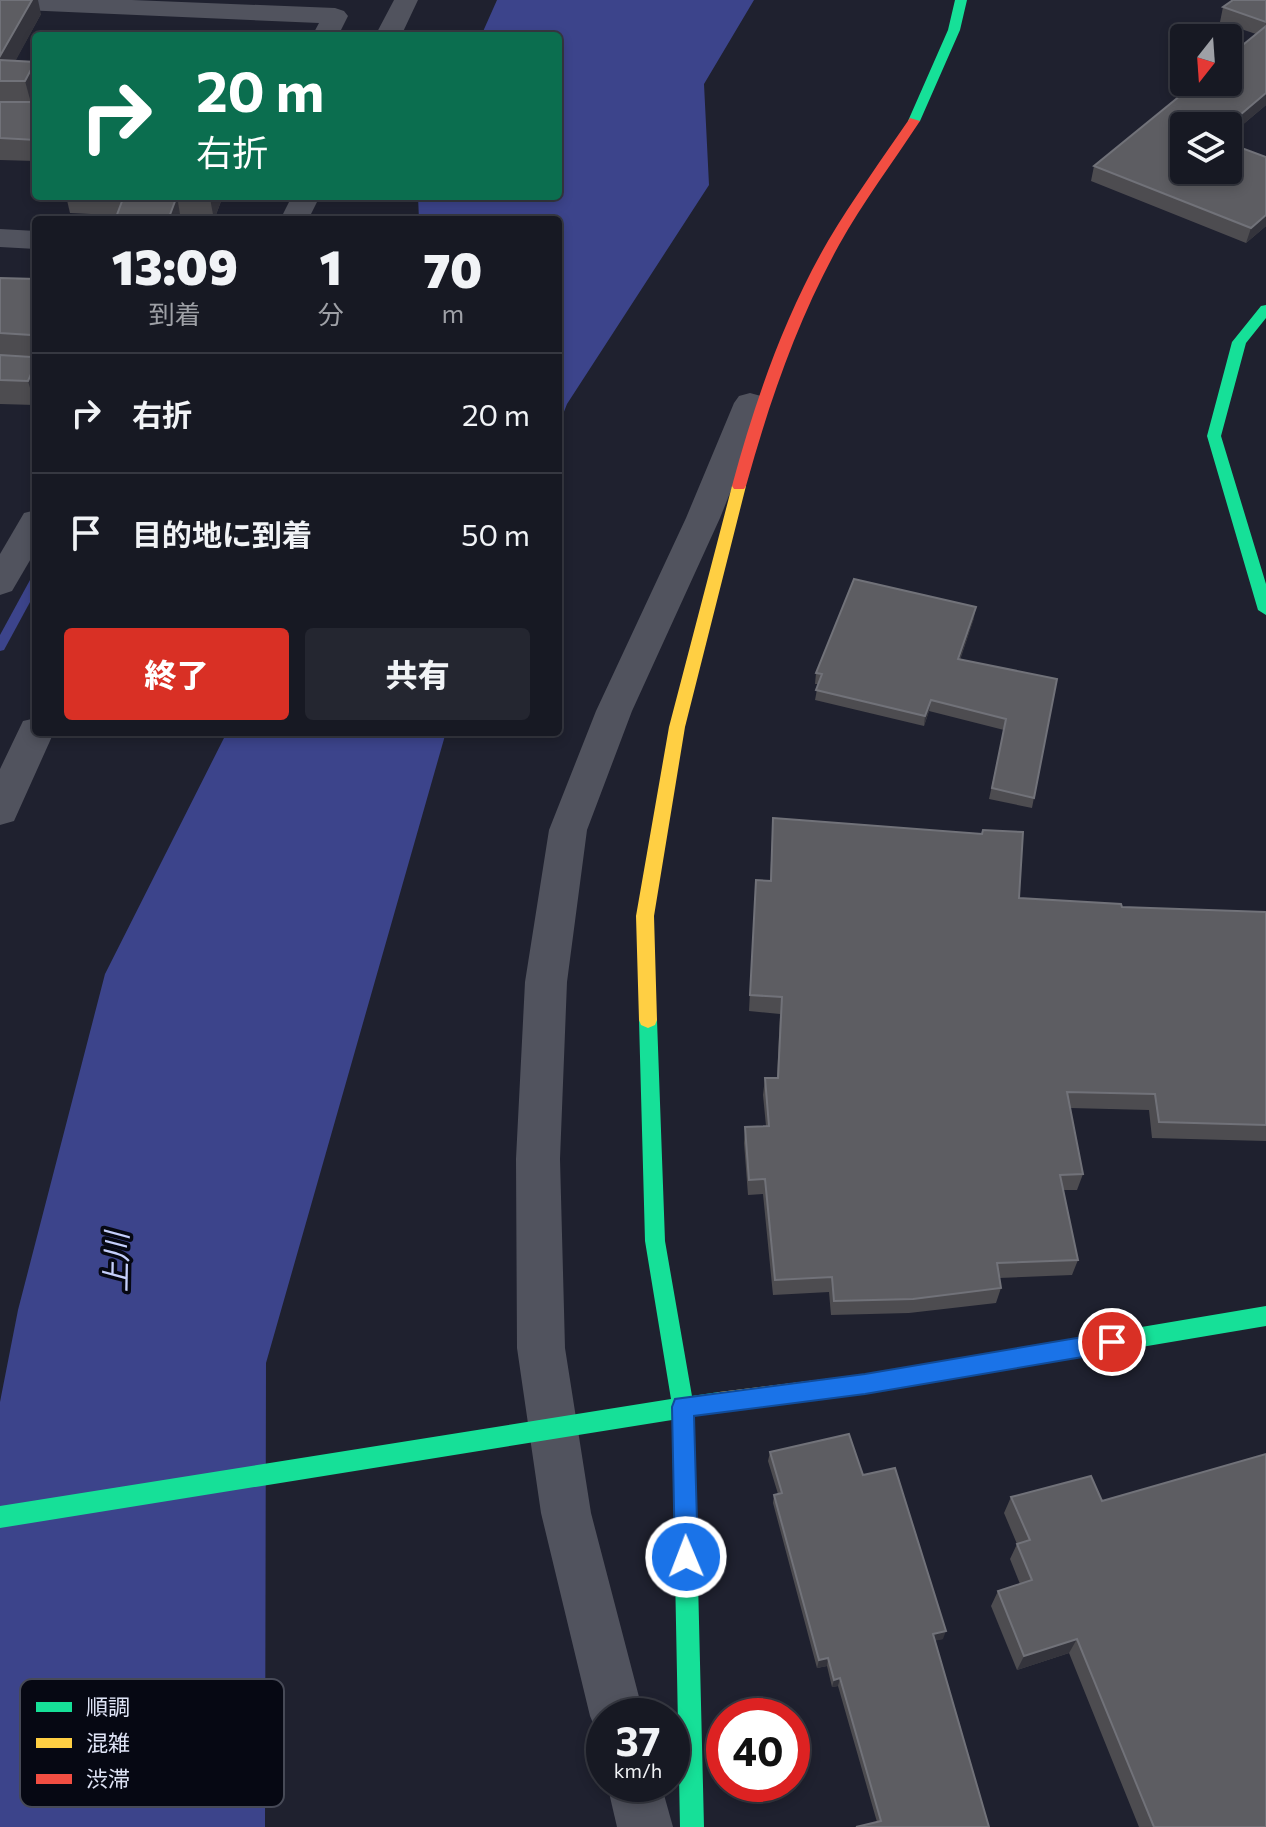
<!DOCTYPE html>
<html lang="ja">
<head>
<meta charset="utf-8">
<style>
	body { margin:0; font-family:Commissioner,"Noto Sans JP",sans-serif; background:#242630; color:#f1f3f6; height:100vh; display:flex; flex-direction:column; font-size:30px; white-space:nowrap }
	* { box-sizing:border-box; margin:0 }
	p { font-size:26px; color:#9ea0a6 }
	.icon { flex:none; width:44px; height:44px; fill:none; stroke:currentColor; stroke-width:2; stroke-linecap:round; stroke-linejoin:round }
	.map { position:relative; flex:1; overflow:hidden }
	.sheet { position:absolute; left:32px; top:216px; width:530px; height:520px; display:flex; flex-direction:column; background:#171923; border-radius:8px; box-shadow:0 4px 12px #0003,0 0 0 2px #363841 }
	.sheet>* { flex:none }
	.banner { position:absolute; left:32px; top:32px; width:530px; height:168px; border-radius:8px; box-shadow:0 4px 12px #0003,0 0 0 2px #363841; background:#0b6e4f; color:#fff; overflow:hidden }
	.needle { width:52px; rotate:197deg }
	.buttons { position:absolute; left:1170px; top:24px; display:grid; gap:16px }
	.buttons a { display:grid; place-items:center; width:72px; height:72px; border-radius:8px; background:#171923; box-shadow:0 4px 12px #0003,0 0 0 2px #363841; font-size:40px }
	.speed { position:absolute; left:586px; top:1698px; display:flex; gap:16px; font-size:40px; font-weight:700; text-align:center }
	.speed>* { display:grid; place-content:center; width:104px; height:104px; border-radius:50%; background:#171923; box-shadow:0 4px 12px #0003,0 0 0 2px #363841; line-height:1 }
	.speed small { font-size:20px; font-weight:400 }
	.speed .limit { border:12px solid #d22; background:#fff; color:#111 }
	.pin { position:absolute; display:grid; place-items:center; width:68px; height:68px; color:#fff; margin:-34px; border:4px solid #fff; border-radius:50%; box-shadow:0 2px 8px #0007 }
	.me { position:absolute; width:88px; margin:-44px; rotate:359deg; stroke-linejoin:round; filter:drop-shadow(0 0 6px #0008) }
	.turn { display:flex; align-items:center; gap:28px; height:168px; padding:0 32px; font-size:36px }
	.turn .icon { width:104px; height:104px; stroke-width:2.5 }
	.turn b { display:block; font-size:56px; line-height:68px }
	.eta { display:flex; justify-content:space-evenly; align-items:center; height:136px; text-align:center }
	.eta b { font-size:48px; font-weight:800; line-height:56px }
	.action { display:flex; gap:16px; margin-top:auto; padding:16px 32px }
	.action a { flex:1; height:92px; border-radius:8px; background:#d93025; color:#fff; font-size:32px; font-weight:800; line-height:92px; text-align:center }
	.action a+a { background:#242630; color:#f1f3f6 }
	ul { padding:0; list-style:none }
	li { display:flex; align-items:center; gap:24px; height:120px; padding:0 32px; border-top:2px solid #363841 }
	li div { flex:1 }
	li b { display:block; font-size:30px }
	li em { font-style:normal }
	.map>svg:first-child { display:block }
</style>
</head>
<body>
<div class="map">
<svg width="1266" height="1827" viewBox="0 0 1266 1827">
	<rect width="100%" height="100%" fill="#1f212f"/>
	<g fill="#3c448b">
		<path d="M497 0H754L704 84 709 185 567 404 558 427V220H419L418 196H558V36H481Z"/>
		<path d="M227 732H446L266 1363 265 1827H0V1402L18 1310 105 974Z"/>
	</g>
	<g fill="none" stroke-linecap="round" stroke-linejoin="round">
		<path fill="#3c448b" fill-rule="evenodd" d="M36 576V591L4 650 0 651V635L30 580Z"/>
		<g fill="#51535e" fill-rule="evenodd">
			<path d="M0 0H132L335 8 344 11 348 16 338 36H312L319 23 0 9Z"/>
			<path d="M394 0H418L401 36H375Z"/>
			<path d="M292 196H320L308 220H280Z"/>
			<path d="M0 229 36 231V249L0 247Z"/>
			<path d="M750 393 761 396 766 403 720 518 632 711 587 830 567 982 560 1159 565 1348 591 1513 644 1716H604V1737L598 1735 590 1716 541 1513 517 1348 516 1159 525 982 549 830 596 711 686 518 734 403 739 396Z"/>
			<path d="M36 510V550L12 591 0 595V554L24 513Z"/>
			<path d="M36 718V732H54L14 821 0 825V769L23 721Z"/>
			<path d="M607 1784H661L673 1827H617Z"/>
		</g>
		<g fill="#16e098" fill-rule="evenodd">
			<path d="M955 0H967L960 30 920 121 910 124 908 121 948 30Z"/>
			<path d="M1266 305V318L1246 343 1221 436 1266 584V615L1258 610 1207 436 1232 342 1261 306Z"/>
			<path d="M648 1012 655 1015 657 1020 665 1241 692 1396 719 1392 727 1395 730 1402 727 1409 694 1416 704 1827H680L672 1420 0 1528V1506L671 1399 645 1241 639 1020 641 1015Z"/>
			<path d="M1266 1306V1326L1094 1355 1087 1352 1083 1345 1087 1338 1094 1335Z"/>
		</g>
		<g fill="#ffcf43" fill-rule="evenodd">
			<path d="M739 481 746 486 685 727 654 916 657 1020 655 1025 648 1028 641 1025 639 1020 636 916 669 727 732 486Z"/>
			<path d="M1094 1335 1101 1338 1105 1345 1101 1352 1094 1355 865 1394 719 1412 711 1409 708 1402 711 1395 719 1392 865 1374Z"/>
		</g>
		<path fill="#f24e42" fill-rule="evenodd" d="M910 118 920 121C893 162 863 202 839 245 797 321 769 403 746 486L744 489H734L732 486C755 401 784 317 828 241 853 199 882 159 910 118Z"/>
	</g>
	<g fill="#4d4c50">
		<path d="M0 0 41 14 15 61 36 93 31 102H36V161L0 160Z"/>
		<path d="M1266 0V105L1228 137V126H1184L1266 226 1246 243 1091 181 1094 166 1256 34 1220 22 1223 7Z"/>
		<path d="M66 196H223L214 220 70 213Z"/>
		<path d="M0 278 36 279 35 405 0 404Z"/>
		<path d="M974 618 960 660 1057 679 1032 808 989 799 1004 730 929 711 924 726 815 700 818 684H815L816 673Z"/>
		<path d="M773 818 1019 898 1122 907 1266 912V1141L1152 1138 1149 1110 1070 1108 1083 1174 1077 1190H1063L1078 1260 1072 1275 999 1278 1001 1288 996 1303 909 1313 831 1315 829 1292 773 1295 763 1194 748 1195 744 1143 745 1127 766 1126 763 1095 765 1078H777L780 1014 749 1011 755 897 770 881Z"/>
		<path d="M770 1452 863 1475 943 1639 935 1640 989 1827 877 1822 838 1686 832 1687 827 1666 817 1668 773 1503 774 1495 778 1494 768 1461Z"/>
		<path d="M1011 1497 1102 1501 1266 1827H1139L1069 1653 1017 1670 991 1606 998 1591 1020 1584 1010 1559 1017 1544 1004 1513Z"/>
	</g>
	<g fill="#34343c">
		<path d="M32 0H38L41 14 4 82 0 68V56Z"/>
		<path d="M35 62 36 93 31 103 25 81Z"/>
		<path d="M1266 93V105L1228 137V126H1227Z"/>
		<path d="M177 196 181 220H168Z"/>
		<path d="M211 196H223L214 220 210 198Z"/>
		<path d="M1266 215V226L1246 243 1251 228Z"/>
		<path d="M36 363V403L35 405 28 381Z"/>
		<path d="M976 607 974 618 956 670 958 659Z"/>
		<path d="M931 700 929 711 924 726 925 716Z"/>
		<path d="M946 1631 943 1639 930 1642 933 1634Z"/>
		<path d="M1077 1639 1069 1653 1017 1670 1024 1656Z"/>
		<path d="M828 1658 827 1666 817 1668 819 1660Z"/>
		<path d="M840 1678 838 1686 832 1687 834 1680Z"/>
	</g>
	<g fill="#5d5d62" stroke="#717279" stroke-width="2">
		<path d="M0 0H32L0 56Z"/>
		<path d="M1233 0H1266V22L1223 7Z"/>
		<path d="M1266 26V93L1227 126H1184V170H1228V143L1266 157V215L1251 228 1094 166 1197 82H1228V57Z"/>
		<path d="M0 60 35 62 25 81H0Z"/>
		<path d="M0 102H36V140L0 138Z"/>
		<path d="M124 196H211L210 198 177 196 168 220H115Z"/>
		<path d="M0 278 36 279V363L28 381 0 380V355L31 357V335L0 333Z"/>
		<path d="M854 579 976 607 958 659 1057 679 1034 798 992 788 1006 719 931 700 925 716 816 690 822 674 816 673Z"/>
		<path d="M773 818 982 834 983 830 1023 832 1019 898 1121 904 1122 907 1266 912V1125L1159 1122 1155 1094 1067 1092 1083 1174 1060 1175 1078 1260 997 1263 1001 1288 913 1299 834 1301 832 1277 775 1280 765 1179 749 1180 745 1127 769 1126 765 1078H778L782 997 750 995 756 880 771 881Z"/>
		<path d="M849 1434 863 1475 895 1468 946 1631 933 1634 989 1827H856L881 1821 840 1678 834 1680 828 1658 819 1660 774 1495 782 1493 770 1452Z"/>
		<path d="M1266 1454V1827H1154L1077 1639 1024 1656 998 1591 1032 1580 1017 1544 1030 1540 1011 1497 1091 1476 1102 1501Z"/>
	</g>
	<path fill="#1a73e8" stroke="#114b97" stroke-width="2" d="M1112 1332 1119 1335 1122 1342 1119 1349 1112 1352 865 1394 694 1416 698 1557 695 1565 686 1568 678 1565 675 1557 672 1407 675 1399 865 1374Z"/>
	<g text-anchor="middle" stroke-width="7" stroke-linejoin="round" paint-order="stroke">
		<g font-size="30" font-style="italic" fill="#c5cffb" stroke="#060813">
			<text transform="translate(117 1262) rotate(-89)" y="10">上川</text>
		</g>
	</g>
	<rect x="20" y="1679" width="264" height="128" rx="12" fill="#060813" stroke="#474a57" stroke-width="2"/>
	<rect x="36" y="1702" width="36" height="10" fill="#16e098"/>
	<rect x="36" y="1738" width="36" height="10" fill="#ffcf43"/>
	<rect x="36" y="1774" width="36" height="10" fill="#f24e42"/>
	<g font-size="22" fill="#dee3f5">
		<text x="86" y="1715">順調</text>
		<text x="86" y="1751">混雑</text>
		<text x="86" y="1787">渋滞</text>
	</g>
</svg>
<div class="buttons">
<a><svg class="needle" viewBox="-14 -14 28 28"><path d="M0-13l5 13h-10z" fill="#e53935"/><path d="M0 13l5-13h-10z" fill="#9ea0a6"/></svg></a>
<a><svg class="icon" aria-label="layers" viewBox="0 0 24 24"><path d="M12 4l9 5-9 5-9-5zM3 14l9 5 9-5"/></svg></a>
</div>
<div class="speed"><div>37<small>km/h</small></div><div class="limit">40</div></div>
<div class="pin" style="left:1112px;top:1342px;background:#d93025"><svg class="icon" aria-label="arrive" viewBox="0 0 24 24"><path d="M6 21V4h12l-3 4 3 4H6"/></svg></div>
<svg class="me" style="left:686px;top:1557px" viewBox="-20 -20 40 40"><circle r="17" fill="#1a73e8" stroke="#fff" stroke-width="3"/><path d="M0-11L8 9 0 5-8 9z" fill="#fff"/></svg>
<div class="banner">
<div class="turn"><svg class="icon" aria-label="right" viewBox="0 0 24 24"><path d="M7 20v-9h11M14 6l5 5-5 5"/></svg><div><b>20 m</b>右折</div></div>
</div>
<section class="sheet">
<div class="eta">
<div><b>13:09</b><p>到着</p></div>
<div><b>1</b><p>分</p></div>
<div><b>70</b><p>m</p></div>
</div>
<ul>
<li><svg class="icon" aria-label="right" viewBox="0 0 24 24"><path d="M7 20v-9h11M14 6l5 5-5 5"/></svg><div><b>右折</b></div><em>20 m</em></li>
<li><svg class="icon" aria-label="arrive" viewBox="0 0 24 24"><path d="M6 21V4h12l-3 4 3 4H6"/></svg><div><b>目的地に到着</b></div><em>50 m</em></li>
</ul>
<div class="action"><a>終了</a><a>共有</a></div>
</section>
</div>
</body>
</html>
